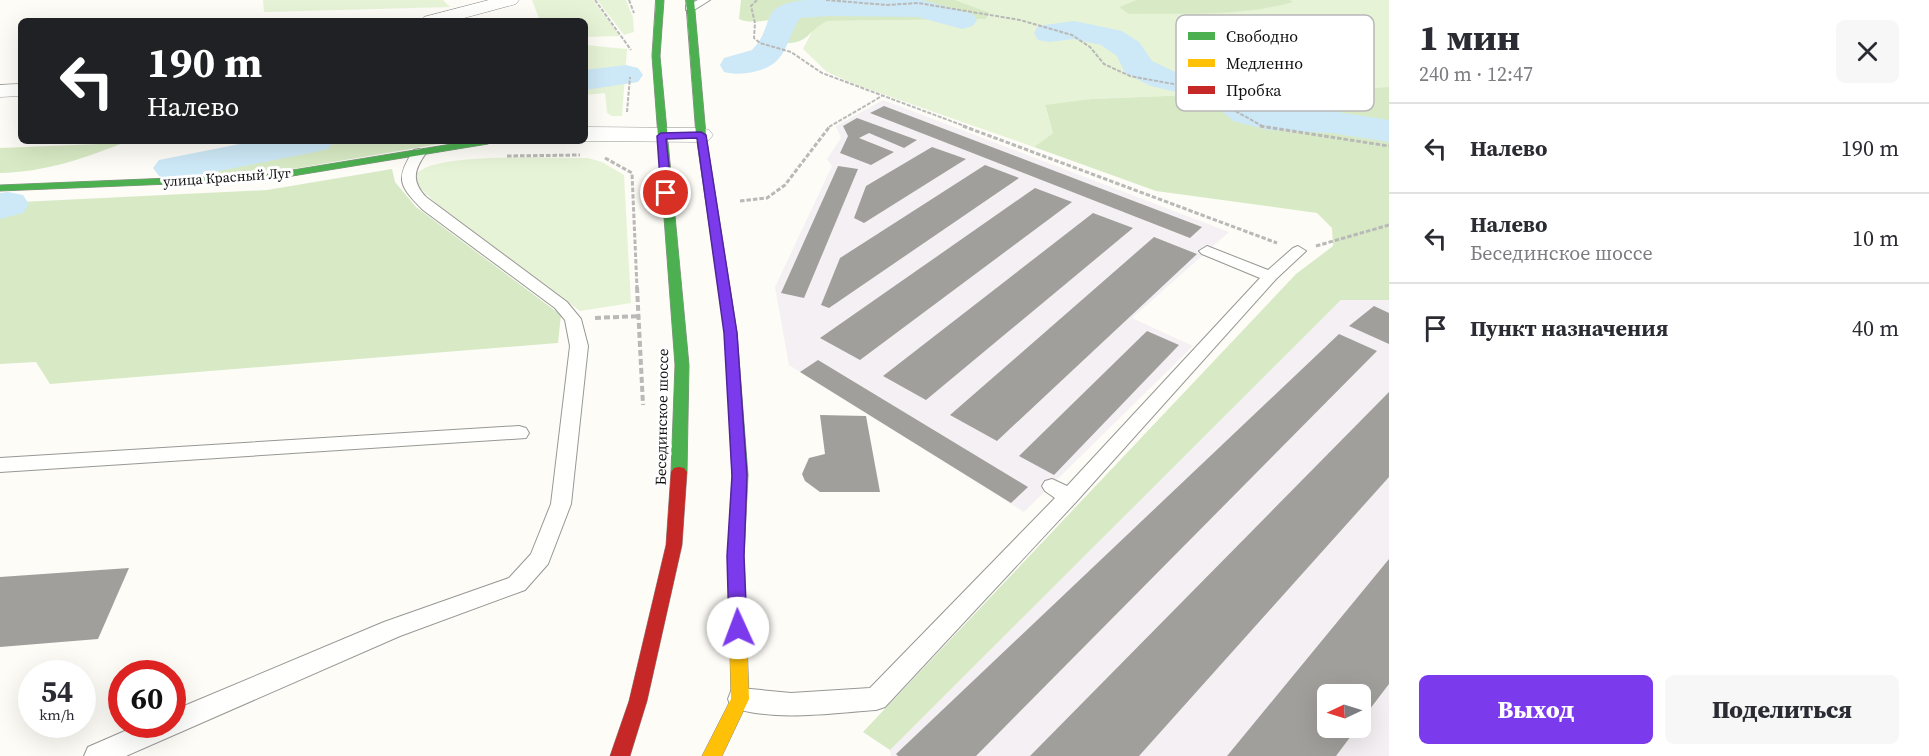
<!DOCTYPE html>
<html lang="ru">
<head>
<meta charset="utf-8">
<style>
	body { margin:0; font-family:"Source Serif 4",serif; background:#f7f7f7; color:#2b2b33; height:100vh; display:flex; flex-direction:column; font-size:22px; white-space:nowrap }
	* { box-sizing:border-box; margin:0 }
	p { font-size:20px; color:#7c7c81 }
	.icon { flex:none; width:33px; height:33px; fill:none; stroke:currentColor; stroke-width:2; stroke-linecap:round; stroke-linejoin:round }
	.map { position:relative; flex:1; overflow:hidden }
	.drawer { display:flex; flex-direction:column; background:#fff; width:540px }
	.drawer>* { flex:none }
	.top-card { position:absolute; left:18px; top:18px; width:570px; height:126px; border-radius:9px; box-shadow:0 6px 24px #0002; background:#202124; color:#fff; overflow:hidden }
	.needle { width:39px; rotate:266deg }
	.tools { position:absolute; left:1317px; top:684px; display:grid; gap:12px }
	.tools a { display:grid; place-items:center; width:54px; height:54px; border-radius:9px; background:#fff; box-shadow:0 6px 24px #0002; font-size:30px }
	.speed { position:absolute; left:18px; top:660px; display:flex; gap:12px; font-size:30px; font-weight:700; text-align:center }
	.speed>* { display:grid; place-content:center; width:78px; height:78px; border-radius:50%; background:#fff; box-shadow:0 6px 24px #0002; line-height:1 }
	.speed small { font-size:15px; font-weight:400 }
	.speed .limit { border:9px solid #d22; background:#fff; color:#111 }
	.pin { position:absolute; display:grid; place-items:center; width:51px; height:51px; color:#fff; margin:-26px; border:3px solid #fff; border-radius:50%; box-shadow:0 2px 6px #0007 }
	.me { position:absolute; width:66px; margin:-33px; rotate:358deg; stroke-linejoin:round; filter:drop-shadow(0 0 4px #0008) }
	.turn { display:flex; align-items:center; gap:21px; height:126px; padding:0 30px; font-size:27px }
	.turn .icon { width:78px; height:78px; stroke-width:2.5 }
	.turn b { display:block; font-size:42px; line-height:51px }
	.round { display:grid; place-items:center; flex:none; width:63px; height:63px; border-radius:9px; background:#f7f7f7 }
	.overview { display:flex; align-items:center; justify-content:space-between; height:102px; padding:0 30px }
	h1 { font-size:36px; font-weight:800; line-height:45px }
	.cta { display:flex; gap:12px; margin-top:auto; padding:12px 30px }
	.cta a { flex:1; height:69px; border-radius:9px; background:#7c3aed; color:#fff; font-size:24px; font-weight:800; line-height:69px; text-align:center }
	.cta a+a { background:#f7f7f7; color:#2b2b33 }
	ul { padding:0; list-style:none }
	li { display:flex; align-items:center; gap:18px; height:90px; padding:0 30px; border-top:2px solid #e1e1e2 }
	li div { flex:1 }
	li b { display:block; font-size:22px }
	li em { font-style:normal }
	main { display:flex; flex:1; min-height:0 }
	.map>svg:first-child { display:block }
</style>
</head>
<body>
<main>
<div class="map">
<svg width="1389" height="756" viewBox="0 0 1389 756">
	<rect width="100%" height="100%" fill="#fdfcf7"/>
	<g fill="#f5f0f3" fill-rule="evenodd">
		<path d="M883 100 1229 232 1132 318 1193 346 1024 512 789 365 775 287 832 166 827 159 841 138 836 126Z"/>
		<path d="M1341 300H1389V756H891L890 750ZM1328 694H1360V728H1328Z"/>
	</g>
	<g fill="#e7f3d7">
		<path d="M263 0H443L450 7 264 12Z"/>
		<path d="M532 0H593L620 36 585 37V21H540Z"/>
		<path d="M597 0H626L633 18 634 32 624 35Z"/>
		<path d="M955 0H1389V87L1091 99 1045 106 1053 133 1034 147 854 84 827 72 803 49 815 26 827 21 986 19 990 14Z"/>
		<path d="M585 45 627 49 622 116H612L607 113 605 93 585 95Z"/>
		<path d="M588 158 602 162 624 175 631 303 580 311 439 206 420 188 414 177C426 150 558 159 588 158Z"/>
	</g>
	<g fill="#d8eac5">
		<path d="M741 0H955L990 13 986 19 827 21C808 30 809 44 785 43L782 42 788 22C770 16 753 26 739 19Z"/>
		<path d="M1137 0H1290L1293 2C1240 17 1183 13 1129 14L1119 7Z"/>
		<path d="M1389 87V300H1341L890 750 863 732 1296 274 1333 246 1332 228 1317 213 1156 191 1034 147 1053 133 1045 105 1091 99Z"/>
		<path d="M326 141H442L439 144 275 172 221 175 211 163Z"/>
		<path d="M123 143C83 159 44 172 0 173V148Z"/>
		<path d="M392 169 395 182 416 207 561 315 558 343 50 384 36 362 0 364V203L267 190Z"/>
	</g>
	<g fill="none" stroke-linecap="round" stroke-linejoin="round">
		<g fill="#cde8f7" fill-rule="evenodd">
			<path d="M807 0H922L973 14 977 20 973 26 962 29 918 17 830 16 800 18C785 41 788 63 757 71 745 74 736 75 724 72L720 65 724 58 752 50C777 24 756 4 807 0Z"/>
			<path d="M1074 21 1122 31 1139 42 1152 61 1173 71 1234 85 1259 105 1269 108 1331 111 1389 120V142L1331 133 1268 130 1233 121 1210 100 1151 86 1125 73 1117 56 1101 45 1074 39 1049 42 1038 40 1034 33 1038 26Z"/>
			<path d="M626 65 638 68 643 75 638 82 585 90V70Z"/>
			<path d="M255 141H334L328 149 315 152 173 180 159 176 153 168 159 160Z"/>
			<path d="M8 192 23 195 29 204 23 213 0 219V193Z"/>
		</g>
	</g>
	<g fill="#a19f9c">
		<path d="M884 106 1202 227 1190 238 870 113Z"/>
		<path d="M857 118 917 140 904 148 869 133 859 138 894 152 871 165 840 153 848 136 843 126Z"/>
		<path d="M932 147 966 159 864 223 854 218 866 186Z"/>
		<path d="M985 165 1019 178 829 308 821 305 840 258Z"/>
		<path d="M838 166 858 169 804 298 781 293Z"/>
		<path d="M1035 188 1072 202 860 360 820 338Z"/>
		<path d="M1093 213 1133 228 926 400 883 376Z"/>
		<path d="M1154 237 1197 254 997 441 950 415Z"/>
		<path d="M1374 306 1389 313V344L1349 326Z"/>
		<path d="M1147 331 1179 345 1054 475 1019 456Z"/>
		<path d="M1339 334 1377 351 976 756H898L896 754Z"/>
		<path d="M818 360 1028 487 1011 503 800 372Z"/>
		<path d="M1389 392V477L1139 756H1030Z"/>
		<path d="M820 415 866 416 880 492H820L805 481 802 474 809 458 825 454Z"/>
		<path d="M1389 559V684L1360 722V694H1328V728H1357L1336 756H1227Z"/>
		<path d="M129 568 98 639 0 647V577Z"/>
	</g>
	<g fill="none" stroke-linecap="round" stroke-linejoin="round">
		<g stroke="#979795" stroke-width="2">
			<g id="lane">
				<path d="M698 0H710L694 10H686V6Z"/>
				<path d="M419 149 426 153C414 170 411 181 426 197L567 302 581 319 588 346 571 504 548 564 525 590 400 636 126 756H84L88 747 141 724H172V711L384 622 509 578 531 554 551 504 570 346 565 320 555 308 423 210C400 187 394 179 414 150Z"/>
				<path d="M1207 246 1268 270 1293 248 1298 246 1306 251 1276 279 1076 502 885 707 876 710C832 713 773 722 731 707L728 699 731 691 740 688 791 693 870 688 1055 498 1045 491 1042 486 1045 481 1052 479 1067 486 1260 278 1202 254 1199 251Z"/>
				<path d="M519 426 526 428 529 433 526 438 0 472V458Z"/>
			</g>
		</g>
		<g stroke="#979795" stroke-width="1">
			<g id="street">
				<path d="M489 0H519L516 4 453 21H422L424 17Z"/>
				<path d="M21 84V96L0 97V85Z"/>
				<path d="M585 127 701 128 709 130 713 135 709 140 701 142 585 141Z"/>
			</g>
		</g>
		<g stroke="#8e8d8b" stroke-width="1">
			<g id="fast">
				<path d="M656 0H664L660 56 689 365 687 472 684 476H674L671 472 675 365 652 56Z"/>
				<path d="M686 0H694L706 135 737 333 748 475 745 479H735L732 475 725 333 696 135Z"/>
				<path d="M470 141H493L488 144 268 180 0 191V185L268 174Z"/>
			</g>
		</g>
		<g stroke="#8e8d8b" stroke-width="1">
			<path id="slow" d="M740 470 745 471 748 475 744 556 749 699 722 756H702L731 699 728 556 732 475 735 471Z"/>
		</g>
		<g stroke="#8e8d8b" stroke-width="1">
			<path id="jam" d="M679 467 684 468 687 472 682 545 647 701 630 756H610L629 701 666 545 671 472 674 468Z"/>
		</g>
		<g stroke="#b9b9b8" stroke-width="2" stroke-dasharray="4 1.5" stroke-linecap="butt">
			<path d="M595 0 631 50"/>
			<path d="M629 0 634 13"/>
			<path d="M757 0 751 6 755 23 754 38 760 43 791 52 822 73 967 127"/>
			<path d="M826 0 887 5 918 3 1020 20 1072 35 1090 47 1104 64 1130 76 1179 85 1205 94 1264 127"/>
			<path d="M627 112 630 77"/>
			<path d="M829 127 882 96"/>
		</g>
		<g stroke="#b9b9b8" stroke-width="3" stroke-dasharray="4.5 2" stroke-linecap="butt">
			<path d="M963 126 1277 243"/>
			<path d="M1260 126 1389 146"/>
			<path d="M507 156 580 155"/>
			<path d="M605 158 632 173 637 288"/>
			<path d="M740 201 767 198 785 185 830 126"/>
			<path d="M1316 246 1389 225"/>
		</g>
		<g stroke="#b9b9b8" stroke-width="4" stroke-dasharray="6 3" stroke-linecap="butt">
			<path d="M637 287 643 405"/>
			<path d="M595 318 640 316"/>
		</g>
		<use href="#lane" fill="#fffffe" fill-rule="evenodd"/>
		<use href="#street" fill="#fffffe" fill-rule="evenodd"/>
		<use href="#fast" fill="#4caf50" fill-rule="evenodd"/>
		<use href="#slow" fill="#ffc107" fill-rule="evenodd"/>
		<use href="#jam" fill="#c62828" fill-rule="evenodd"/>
	</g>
	<path fill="#7c3aed" stroke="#51269a" stroke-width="1.5" d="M701 132 706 135 737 333 747 476 744 556 747 628 744 633 738 635 732 633 729 628 727 556 732 476 724 333 697 138 666 139 672 193 666 196 661 193 657 136 661 133Z"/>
	<g text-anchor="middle" stroke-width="6" stroke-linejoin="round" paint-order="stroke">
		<g font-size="14" fill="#111" stroke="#fff">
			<text transform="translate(227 177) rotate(-4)" y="5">улица Красный Луг</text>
		</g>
		<g font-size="15" fill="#111" stroke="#fff">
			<text transform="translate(662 417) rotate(-89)" y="5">Бесединское шоссе</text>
		</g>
	</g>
	<rect x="1176" y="15" width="198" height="96" rx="9" fill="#fff" stroke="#b8b8b8" stroke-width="1.5"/>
	<rect x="1188" y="32" width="27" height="8" fill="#4caf50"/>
	<rect x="1188" y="59" width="27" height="8" fill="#ffc107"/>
	<rect x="1188" y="86" width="27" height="8" fill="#c62828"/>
	<g font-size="16" fill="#111">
		<text x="1226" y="42">Свободно</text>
		<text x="1226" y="69">Медленно</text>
		<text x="1226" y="96">Пробка</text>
	</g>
</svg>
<div class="tools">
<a><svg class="needle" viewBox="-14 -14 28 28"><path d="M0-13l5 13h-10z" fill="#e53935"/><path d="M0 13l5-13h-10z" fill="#7c7c81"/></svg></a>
</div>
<div class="speed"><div>54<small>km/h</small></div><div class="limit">60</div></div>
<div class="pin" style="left:666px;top:193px;background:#d93025"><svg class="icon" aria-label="arrive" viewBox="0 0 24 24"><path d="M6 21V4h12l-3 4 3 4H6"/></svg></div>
<svg class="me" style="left:738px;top:628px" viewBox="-20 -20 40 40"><circle r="19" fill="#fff"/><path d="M0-13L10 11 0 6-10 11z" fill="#7c3aed"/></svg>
<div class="top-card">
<div class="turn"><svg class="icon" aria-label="left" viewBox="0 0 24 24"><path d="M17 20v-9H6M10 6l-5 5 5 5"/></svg><div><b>190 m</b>Налево</div></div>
</div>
</div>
<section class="drawer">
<div class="overview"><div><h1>1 мин</h1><p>240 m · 12:47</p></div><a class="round"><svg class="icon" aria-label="close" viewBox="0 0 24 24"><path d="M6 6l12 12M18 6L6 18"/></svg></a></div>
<ul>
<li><svg class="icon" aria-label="left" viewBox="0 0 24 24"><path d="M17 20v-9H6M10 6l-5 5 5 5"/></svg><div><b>Налево</b></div><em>190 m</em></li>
<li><svg class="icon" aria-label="left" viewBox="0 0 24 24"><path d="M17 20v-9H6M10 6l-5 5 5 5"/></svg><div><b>Налево</b><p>Бесединское шоссе</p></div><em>10 m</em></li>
<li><svg class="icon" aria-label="arrive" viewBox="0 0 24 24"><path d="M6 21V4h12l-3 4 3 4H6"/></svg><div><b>Пункт назначения</b></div><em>40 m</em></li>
</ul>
<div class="cta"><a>Выход</a><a>Поделиться</a></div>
</section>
</main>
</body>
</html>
